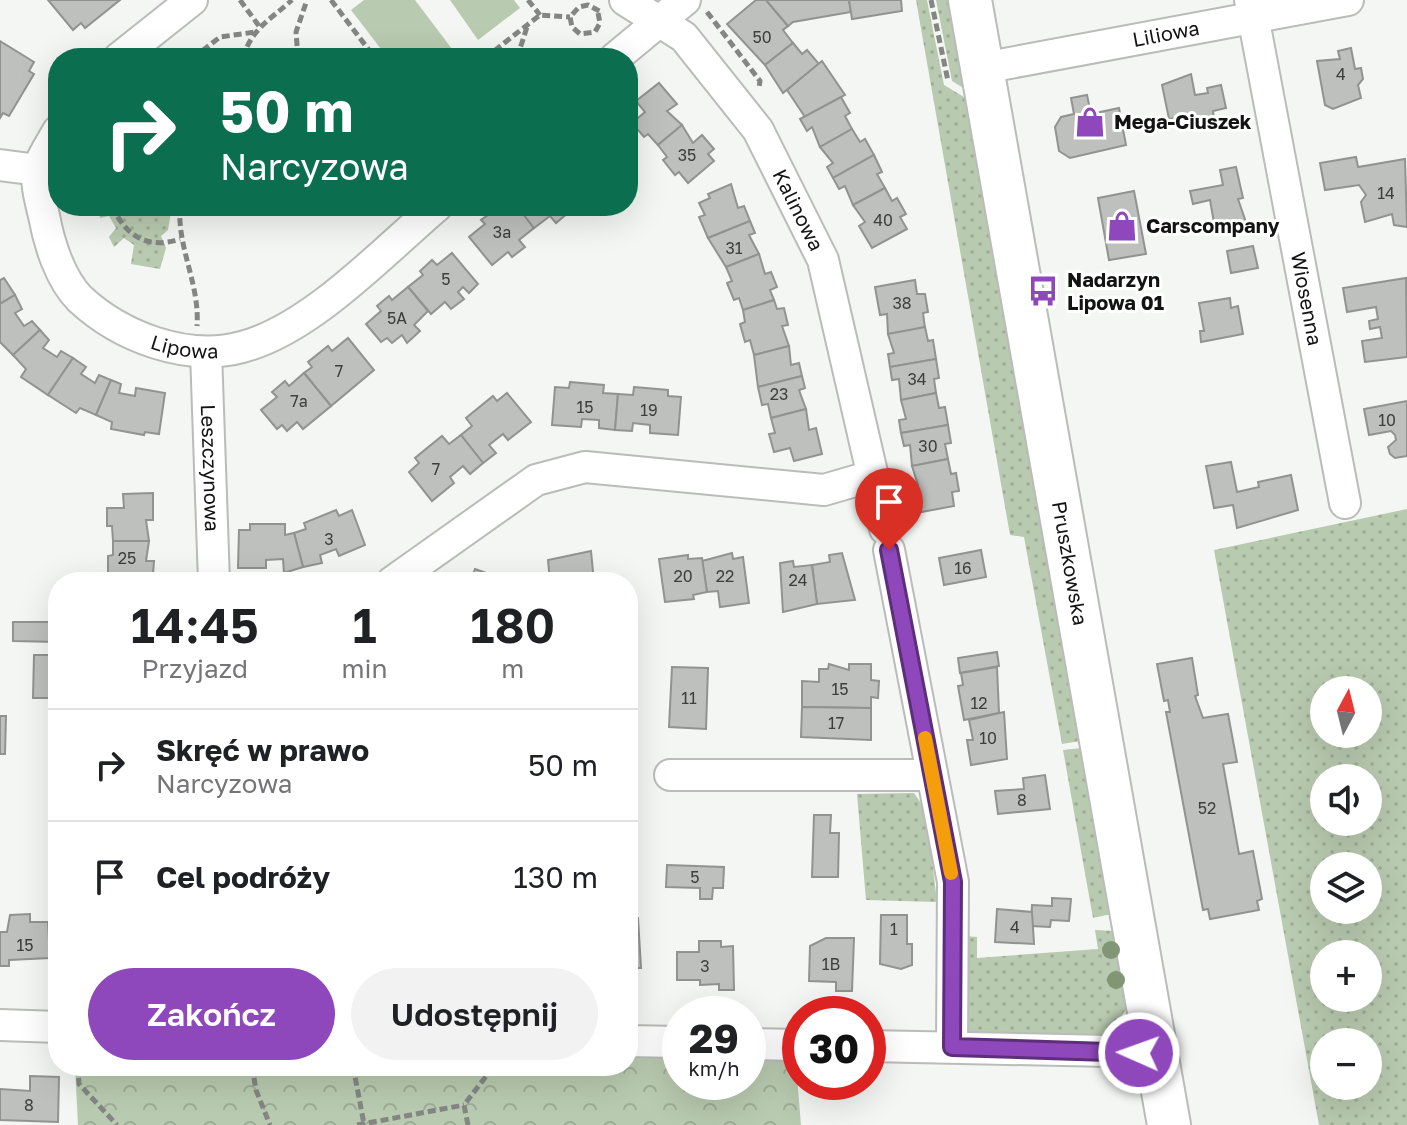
<!DOCTYPE html>
<html lang="pl">
<head>
<meta charset="utf-8">
<style>
	body { margin:0; font-family:"Golos Text",sans-serif; background:#f2f2f2; color:#202124; height:100vh; display:flex; flex-direction:column; font-size:30px; white-space:nowrap }
	* { box-sizing:border-box; margin:0 }
	p { font-size:26px; color:#757577 }
	.icon { flex:none; width:44px; height:44px; fill:none; stroke:currentColor; stroke-width:2; stroke-linecap:round; stroke-linejoin:round }
	.map { position:relative; flex:1; overflow:hidden }
	.details { position:absolute; left:48px; top:572px; width:590px; height:504px; display:flex; flex-direction:column; background:#fff; border-radius:32px; box-shadow:0 8px 32px #0002 }
	.details>* { flex:none }
	.hud { position:absolute; left:48px; top:48px; width:590px; height:168px; border-radius:32px; box-shadow:0 8px 32px #0002; background:#0b6e4f; color:#fff; overflow:hidden }
	.needle { width:52px; rotate:7deg }
	.buttons { position:absolute; left:1310px; top:676px; display:grid; gap:16px }
	.buttons a { display:grid; place-items:center; width:72px; height:72px; border-radius:50%; background:#fff; box-shadow:0 8px 32px #0002; font-size:40px }
	.speed { position:absolute; left:662px; top:996px; display:flex; gap:16px; font-size:40px; font-weight:700; text-align:center }
	.speed>* { display:grid; place-content:center; width:104px; height:104px; border-radius:50%; background:#fff; box-shadow:0 8px 32px #0002; line-height:1 }
	.speed small { font-size:20px; font-weight:400 }
	.speed .limit { border:12px solid #d22; background:#fff; color:#111 }
	.pin { position:absolute; display:grid; place-items:center; width:68px; height:68px; color:#fff; margin:-82px -34px; border-radius:50% 50% 50% 0; rotate:-45deg; box-shadow:0 0 8px #0007 }
	.pin .icon { rotate:45deg }
	.me { position:absolute; width:88px; margin:-44px; rotate:272deg; stroke-linejoin:round; filter:drop-shadow(0 0 6px #0008) }
	.turn { display:flex; align-items:center; gap:28px; height:168px; padding:0 40px; font-size:36px }
	.turn .icon { width:104px; height:104px; stroke-width:2.5 }
	.turn b { display:block; font-size:56px; line-height:68px }
	.eta { display:flex; justify-content:space-evenly; align-items:center; height:136px; text-align:center }
	.eta b { font-size:48px; font-weight:600; line-height:56px }
	.cta { display:flex; gap:16px; margin-top:auto; padding:16px 40px }
	.cta a { flex:1; height:92px; border-radius:48px; background:#8f48bb; color:#fff; font-size:32px; font-weight:600; line-height:92px; text-align:center }
	.cta a+a { background:#f2f2f2; color:#202124 }
	ul { padding:0; list-style:none }
	li { display:flex; align-items:center; gap:24px; height:112px; padding:0 40px; border-top:2px solid #e0e0e0 }
	li div { flex:1 }
	li b { display:block; font-size:30px }
	li em { font-style:normal }
	.map>svg:first-child { display:block }
</style>
</head>
<body>
<div class="map">
<svg width="1407" height="1125" viewBox="0 0 1407 1125">
	<defs>
		<pattern id="green-dots" width="8" height="8" patternUnits="userSpaceOnUse" patternTransform="scale(2)"><rect width="8" height="8" fill="#b8caaf"/><path d="M2 2h.1M6 6h.1" fill="none" stroke="#9dad96" stroke-width="1.8" stroke-linecap="round"/></pattern>
		<pattern id="forest-crowns" width="20" height="18" patternUnits="userSpaceOnUse" patternTransform="scale(2)"><rect width="20" height="18" fill="#b8caaf"/><path d="M2 6a3 3 0 1 1 6 0M12 15a3 3 0 1 1 6 0" fill="none" stroke="#9dad96"/></pattern>
	</defs>
	<rect width="100%" height="100%" fill="#f3f6f2"/>
	<g fill="url(#green-dots)" fill-rule="evenodd">
		<path d="M916 0H927L944 85 969 100 1080 741 1062 744 1024 537 1010 535Z"/>
		<path d="M936 0H952L973 94 952 81Z"/>
		<path d="M97 206H172L168 230 161 236 166 248 160 269 131 264 134 245 124 238 114 247 109 237 116 228 109 216 100 218Z"/>
		<path d="M1407 509V1125H1319L1214 550ZM1368 690V734H1324V690ZM1324 778H1368V822H1324ZM1368 866V910H1324V866ZM1368 954V998H1324V954ZM1324 1042H1368V1086H1324Z"/>
		<path d="M1082 748 1111 914 1093 918 1063 750Z"/>
		<path d="M914 793 926 810 937 902 866 900 857 794Z"/>
		<path d="M1095 930 1114 931 1127 1008 1108 1035 963 1032 964 936 977 937V958L1098 949Z"/>
	</g>
	<path fill="url(#forest-crowns)" d="M628 1052H680V1082H748V1053H795L801 1125H78L75 1066H628Z"/>
	<g fill="#b8caaf">
		<path d="M364 0H415L455 53 449 58H388L351 10Z"/>
		<path d="M450 0H514L520 8 478 40Z"/>
	</g>
	<g fill="#bec0bd" stroke="#919390" stroke-width="2">
		<path d="M48 0H120L85 28 81 23 73 30Z"/>
		<path d="M756 0H766L788 26 783 30 793 43 765 65 727 24Z"/>
		<path d="M766 0H849L851 12 793 22 788 26Z"/>
		<path d="M849 0H901L902 11 852 19Z"/>
		<path d="M0 41 34 62 29 71 34 74 9 116 3 113 0 118Z"/>
		<path d="M793 43 802 54 807 50 819 64 783 93 765 65Z"/>
		<path d="M1351 48 1355 69 1361 68 1363 79 1358 85 1361 98 1333 109 1325 105 1317 61 1340 59 1338 51Z"/>
		<path d="M822 61 845 95 805 117 787 90Z"/>
		<path d="M1191 74 1195 95 1208 93 1207 88 1221 85 1226 108 1213 111 1214 120 1186 125 1184 117 1169 119 1162 85Z"/>
		<path d="M659 83 677 104 667 111 682 125 658 145 648 134 644 137 632 123 645 112 636 101Z"/>
		<path d="M1087 95 1091 114 1119 108 1126 145 1070 158 1059 151 1055 127 1061 117 1074 114 1071 98Z"/>
		<path d="M841 97 850 113 845 116 852 129 820 147 812 127 807 131 800 119Z"/>
		<path d="M682 125 693 143 702 135 714 149 708 154 714 161 688 183 679 172 675 175 663 160 667 157 658 145Z"/>
		<path d="M852 129 860 142 865 139 874 155 833 178 827 167 833 163 820 147Z"/>
		<path d="M874 155 882 172 877 174 885 188 853 205 845 186 839 189 833 178Z"/>
		<path d="M1356 157 1358 167 1405 159 1407 227 1394 225 1392 214 1365 222 1361 202 1366 195 1359 185 1325 190 1320 163Z"/>
		<path d="M1236 167 1243 198 1238 199 1248 228 1216 234 1210 200 1193 204 1190 191 1223 185 1220 170Z"/>
		<path d="M731 184 738 208 744 206 750 221 708 238 699 217 705 215 699 203 710 198 708 194Z"/>
		<path d="M885 188 892 201 897 198 906 214 900 217 907 229 872 248 859 226 865 222 853 205Z"/>
		<path d="M1134 191 1146 254 1109 260 1098 198Z"/>
		<path d="M508 206H517L534 228 519 240 525 247 512 257 508 252 492 265 469 237 485 224 481 220 495 210 498 214Z"/>
		<path d="M517 206H565L569 212 556 223 550 216 534 228Z"/>
		<path d="M750 221 755 233 749 235 759 254 726 267 708 238Z"/>
		<path d="M1253 246 1258 268 1231 273 1227 251Z"/>
		<path d="M452 253 478 284 469 293 463 287 458 292 464 299 451 309 445 302 431 314 408 287 423 275 420 271 432 260 437 265Z"/>
		<path d="M759 254 765 274 771 272 777 287 770 290 774 300 743 310 739 298 734 300 727 283 732 281 726 267Z"/>
		<path d="M4 278 15 295 0 304V280Z"/>
		<path d="M1406 278 1407 357 1365 362 1362 341 1382 338 1380 327 1370 329 1369 321 1378 319 1376 307 1347 312 1343 288Z"/>
		<path d="M915 280 917 294H925L928 312 923 313 925 328 888 334 887 314 880 315 875 287Z"/>
		<path d="M408 287 428 311 414 325 420 331 407 343 402 335 392 343 387 338 381 342 366 324 381 311 377 306 389 296 392 300Z"/>
		<path d="M15 295 22 309 15 313 24 326 32 321 40 330 13 355 0 342V304Z"/>
		<path d="M1230 298 1231 308 1238 306 1243 334 1201 342 1200 331H1204L1199 303Z"/>
		<path d="M774 300 777 309 784 308 788 325 782 326 789 346 754 355 750 340 745 342 740 324 745 322 743 310Z"/>
		<path d="M925 327 928 341 933 340 936 359 890 367 888 354 894 353 888 334Z"/>
		<path d="M40 330 49 340 43 348 57 357 61 351 73 358 48 395 21 377 26 369 13 355Z"/>
		<path d="M348 338 374 370 331 406 304 373 312 367 308 362 328 346 332 351Z"/>
		<path d="M789 346 791 365 799 363 802 376 758 387 754 355Z"/>
		<path d="M73 358 86 367 81 374 95 383 99 375 111 380 96 415 80 408 76 413 48 395Z"/>
		<path d="M936 359 939 378 934 379 936 393 901 400 899 379 892 380 890 367Z"/>
		<path d="M304 373 331 406 303 429 297 422 287 431 282 425 277 429 261 410 277 397 272 392 285 381 289 386Z"/>
		<path d="M802 376 805 388 799 390 806 409 771 418 768 404 762 405 758 387Z"/>
		<path d="M111 380 121 384 119 393 135 396 136 388 165 393 159 434 145 432 144 435 111 429 112 422 96 415Z"/>
		<path d="M570 382 604 385 603 393 618 394 615 430 599 428V420L582 419 581 427 552 425 555 387 569 388Z"/>
		<path d="M634 387 668 390V396L681 397 678 435 650 433V425L633 423 632 431 615 430 618 394 633 395Z"/>
		<path d="M507 393 531 422 508 440 503 434 489 445 496 453 483 463 461 435 472 426 466 418 493 396 497 401Z"/>
		<path d="M936 393 939 408 945 407 948 425 901 433 899 420 906 419 901 400Z"/>
		<path d="M1407 401V456L1395 458 1390 454 1388 447 1396 440 1395 435 1391 431 1369 435 1364 409Z"/>
		<path d="M806 409 809 430 816 428 822 454 794 461 790 448 774 452 769 434 775 433 771 418Z"/>
		<path d="M948 425 951 443 945 444 948 459 912 466 910 445 904 446 901 433Z"/>
		<path d="M461 435 483 463 470 474 463 466 450 477 454 483 432 501 409 472 419 463 415 458 442 436 449 444Z"/>
		<path d="M948 459 951 474 956 473 959 491 952 492 954 506 916 513 911 486 918 485 912 466Z"/>
		<path d="M1231 462 1237 492 1259 487 1258 482 1291 475 1298 510 1237 528 1233 505 1214 508 1206 466Z"/>
		<path d="M153 493V520H146L149 541H113L112 526H107V508H124L123 494Z"/>
		<path d="M336 510 339 516 352 510 365 545 339 556 336 549 320 555 322 563 303 567 294 533 306 529 304 523Z"/>
		<path d="M250 524H285V535L294 533 303 567 284 573 283 559 266 560V568H238L239 530H250Z"/>
		<path d="M113 541H149L146 561H154L153 574 108 575V556L113 555Z"/>
		<path d="M981 550 986 577 944 585 939 558Z"/>
		<path d="M591 551 594 582H550L548 560Z"/>
		<path d="M732 553 733 559 743 557 749 603 720 607 718 591 707 592 702 561Z"/>
		<path d="M842 553 855 600 817 604 812 565 830 562 829 555Z"/>
		<path d="M688 555V559L702 558 707 592 693 595 694 599 665 602 659 559Z"/>
		<path d="M793 561 794 567 812 565 817 604 783 612 780 563Z"/>
		<path d="M475 569 500 578 499 582H470Z"/>
		<path d="M153 574 154 582H108V575Z"/>
		<path d="M13 622H58V642L13 641Z"/>
		<path d="M997 652 999 666 960 673 958 658Z"/>
		<path d="M34 655H58V698H33Z"/>
		<path d="M1192 658 1198 695 1195 696 1203 718 1228 714 1237 762 1223 764 1239 854 1253 851 1262 899 1257 901 1259 910 1210 919 1208 909 1203 910 1166 712H1170L1168 700 1164 701 1157 664Z"/>
		<path d="M829 664 849 670V664H871V680L879 681 878 698 871 697V708L802 707V681L819 682V669H828Z"/>
		<path d="M672 667 708 668 706 729 669 727Z"/>
		<path d="M997 667 999 713 964 720 958 686 963 685 961 673Z"/>
		<path d="M802 707 871 708V740L801 737Z"/>
		<path d="M1004 712 1007 759 971 765 967 740H973L969 720Z"/>
		<path d="M0 716H6L5 754H0Z"/>
		<path d="M1045 775 1050 809 998 814 995 791 1024 789 1023 778Z"/>
		<path d="M814 815H831L830 833H839L838 877H812Z"/>
		<path d="M667 865 724 867 723 888H713L712 899H700V888L666 887Z"/>
		<path d="M1052 898 1071 899 1069 921 1051 920 1050 927 1031 926 1032 905 1052 906Z"/>
		<path d="M997 909 1032 912 1034 944 995 942Z"/>
		<path d="M30 914V922H48L50 958 9 960V966H0V932H7L10 915Z"/>
		<path d="M881 915H907V944H912V965L901 969 880 964Z"/>
		<path d="M628 918H638L641 968H628Z"/>
		<path d="M826 938H854L852 991H836V982L809 981 810 946Z"/>
		<path d="M699 941H721V947L733 946 734 990H719V984L700 985V980H677V952H699Z"/>
		<path d="M30 1076 59 1077 58 1122 0 1120V1089L30 1091Z"/>
	</g>
	<g fill="none" stroke-linecap="round" stroke-linejoin="round">
		<g stroke="#b9bcb8" stroke-width="34">
			<g id="street">
				<path id="s1" d="M625 0 684 37 758 130 823 260 885 529"/>
				<path id="s2" d="M1250 0 1345 503"/>
				<path d="M119 58 192 0"/>
				<path d="M615 58 685 0"/>
				<path id="s3" d="M983 68 1348 0"/>
				<path id="s4" d="M58 131C52 142 42 156 38 169 35 182 41 203 44 216 49 243 60 279 80 299 121 337 187 362 242 347 311 329 383 252 437 206"/>
				<path d="M0 165 38 170"/>
				<path id="s5" d="M206 352 214 582"/>
				<path d="M889 550 953 882 952 1047"/>
				<path d="M392 582 536 480 585 467 824 490 872 476"/>
				<path d="M670 775H932"/>
				<path d="M0 1025 58 1027"/>
				<path d="M628 1041 680 1042"/>
				<path d="M748 1044 800 1045"/>
				<path d="M868 1046 1156 1052"/>
			</g>
		</g>
		<g stroke="#b9bcb8" stroke-width="46">
			<g id="secondary">
				<path id="s6" d="M970 0 1169 1125"/>
			</g>
		</g>
		<g stroke="#848683" stroke-width="5" stroke-dasharray="8 4" stroke-linecap="butt">
			<path d="M240 0 259 26"/>
			<path d="M331 0 375 58"/>
			<path d="M528 0 540 15"/>
			<path d="M931 0 948 81"/>
			<path d="M707 12 760 81 759 88"/>
			<path d="M598 13 600 23 595 32 580 34 572 27 570 17 579 7 588 5 603 13"/>
			<path d="M193 58 220 37 255 32"/>
			<path d="M243 58C251 29 271 19 292 0"/>
			<path d="M298 58 296 32 307 0"/>
			<path d="M485 58 540 15 570 17"/>
			<path d="M517 58 527 27"/>
			<path d="M112 206C126 236 147 250 180 239"/>
			<path d="M180 206C177 248 200 284 197 326"/>
			<path d="M78 1066 79 1084 117 1125"/>
			<path d="M252 1066 256 1090 270 1125"/>
			<path d="M353 1066 364 1124"/>
			<path d="M357 1125 464 1105"/>
			<path d="M468 1125 464 1105 494 1066"/>
		</g>
		<use href="#street" stroke="#fff" stroke-width="30"/>
		<use href="#secondary" stroke="#fff" stroke-width="42"/>
	</g>
	<g fill="#829675">
		<circle cx="1111" cy="950" r="9"/>
		<circle cx="1116" cy="980" r="9"/>
	</g>
	<g fill="none" stroke-linecap="round" stroke-linejoin="round">
		<g stroke="#5d2f7a" stroke-width="20">
			<path id="route" d="M889 550 953 882 952 1047 1139 1053"/>
		</g>
		<use href="#route" stroke="#8f48bb" stroke-width="14"/>
		<path stroke="#f59e0b" stroke-width="14" d="M925 738 951 873"/>
	</g>
	<defs>
		<g id="shop-bare" transform="scale(2.4)"><path d="M-5-2.5h2.3a2.7 3.5 0 0 1 5.4 0H5L5.5 6h-11ZM-1.5-2.5h3a1.5 2.3 0 0 0-3 0Z" fill="#8f48bb" stroke="#fff" stroke-width="2.5" paint-order="stroke"/></g>
		<g id="bus-bare" transform="scale(2.4)"><path d="M-5-6H5V4H4V6H2V4H-2V6H-4V4H-5ZM-3.5-4V0h7V-4ZM-3.5 1.2v1.5H-2V1.2ZM2 1.2v1.5H3.5V1.2Z" fill="#8f48bb" stroke="#fff" stroke-width="2.5" paint-order="stroke"/></g>
	</defs>
	<g fill-rule="evenodd">
		<use href="#shop-bare" x="1090" y="122"/>
		<use href="#shop-bare" x="1122" y="226"/>
		<use href="#bus-bare" x="1043" y="291"/>
	</g>
	<g text-anchor="middle" stroke-width="6" stroke-linejoin="round" paint-order="stroke">
		<g font-size="16" fill="#3d3e3d">
			<text x="762" y="43">50</text>
			<text x="1341" y="80">4</text>
			<text x="687" y="161">35</text>
			<text x="1386" y="199">14</text>
			<text x="883" y="226">40</text>
			<text x="502" y="238">3a</text>
			<text x="734" y="254">31</text>
			<text x="446" y="285">5</text>
			<text x="902" y="309">38</text>
			<text x="397" y="324">5A</text>
			<text x="339" y="377">7</text>
			<text x="917" y="385">34</text>
			<text x="779" y="400">23</text>
			<text x="299" y="407">7a</text>
			<text x="585" y="413">15</text>
			<text x="649" y="416">19</text>
			<text x="1387" y="426">10</text>
			<text x="928" y="452">30</text>
			<text x="436" y="475">7</text>
			<text x="329" y="545">3</text>
			<text x="127" y="564">25</text>
			<text x="963" y="574">16</text>
			<text x="683" y="582">20</text>
			<text x="725" y="582">22</text>
			<text x="798" y="586">24</text>
			<text x="840" y="695">15</text>
			<text x="689" y="704">11</text>
			<text x="979" y="709">12</text>
			<text x="836" y="729">17</text>
			<text x="988" y="744">10</text>
			<text x="1022" y="806">8</text>
			<text x="1207" y="814">52</text>
			<text x="695" y="883">5</text>
			<text x="1015" y="933">4</text>
			<text x="894" y="935">1</text>
			<text x="25" y="951">15</text>
			<text x="831" y="970">1B</text>
			<text x="705" y="972">3</text>
			<text x="29" y="1111">8</text>
		</g>
		<g font-size="20" fill="#121312" stroke="#fff">
			<text dy="7" stroke="none"><textPath href="#s3" startOffset="186">Liliowa</textPath></text>
			<text dy="7" stroke="none"><textPath href="#s1" startOffset="278">Kalinowa</textPath></text>
			<text dy="7" stroke="none"><textPath href="#s2" startOffset="304">Wiosenna</textPath></text>
			<text dy="7" stroke="none"><textPath href="#s4" startOffset="300">Lipowa</textPath></text>
			<text dy="7" stroke="none"><textPath href="#s5" startOffset="116">Leszczynowa</textPath></text>
			<text dy="7" stroke="none"><textPath href="#s6" startOffset="572">Pruszkowska</textPath></text>
		</g>
		<g font-size="20" font-weight="bold" fill="#121312" stroke="#fff" text-anchor="start">
			<text x="1114" y="129">Mega-Ciuszek</text>
			<text x="1146" y="233">Carscompany</text>
			<text x="1067" y="287">Nadarzyn<tspan x="1067" dy="23">Lipowa 01</tspan></text>
		</g>
	</g>
</svg>
<div class="buttons">
<a><svg class="needle" viewBox="-14 -14 28 28"><path d="M0-13l5 13h-10z" fill="#e53935"/><path d="M0 13l5-13h-10z" fill="#757577"/></svg></a>
<a><svg class="icon" aria-label="sound" viewBox="0 0 24 24"><path d="M4 9h4l5-4v14l-5-4H4zM17 9q2 3 0 6"/></svg></a>
<a><svg class="icon" aria-label="layers" viewBox="0 0 24 24"><path d="M12 4l9 5-9 5-9-5zM3 14l9 5 9-5"/></svg></a>
<a>+</a>
<a>−</a>
</div>
<div class="speed"><div>29<small>km/h</small></div><div class="limit">30</div></div>
<div class="pin" style="left:889px;top:550px;background:#d93025"><svg class="icon" aria-label="arrive" viewBox="0 0 24 24"><path d="M6 21V4h12l-3 4 3 4H6"/></svg></div>
<svg class="me" style="left:1139px;top:1053px" viewBox="-20 -20 40 40"><circle r="17" fill="#8f48bb" stroke="#fff" stroke-width="3"/><path d="M0-11L8 9 0 5-8 9z" fill="#fff"/></svg>
<div class="hud">
<div class="turn"><svg class="icon" aria-label="right" viewBox="0 0 24 24"><path d="M7 20v-9h11M14 6l5 5-5 5"/></svg><div><b>50 m</b>Narcyzowa</div></div>
</div>
<section class="details">
<div class="eta">
<div><b>14:45</b><p>Przyjazd</p></div>
<div><b>1</b><p>min</p></div>
<div><b>180</b><p>m</p></div>
</div>
<ul>
<li><svg class="icon" aria-label="right" viewBox="0 0 24 24"><path d="M7 20v-9h11M14 6l5 5-5 5"/></svg><div><b>Skręć w prawo</b><p>Narcyzowa</p></div><em>50 m</em></li>
<li><svg class="icon" aria-label="arrive" viewBox="0 0 24 24"><path d="M6 21V4h12l-3 4 3 4H6"/></svg><div><b>Cel podróży</b></div><em>130 m</em></li>
</ul>
<div class="cta"><a>Zakończ</a><a>Udostępnij</a></div>
</section>
</div>
</body>
</html>
